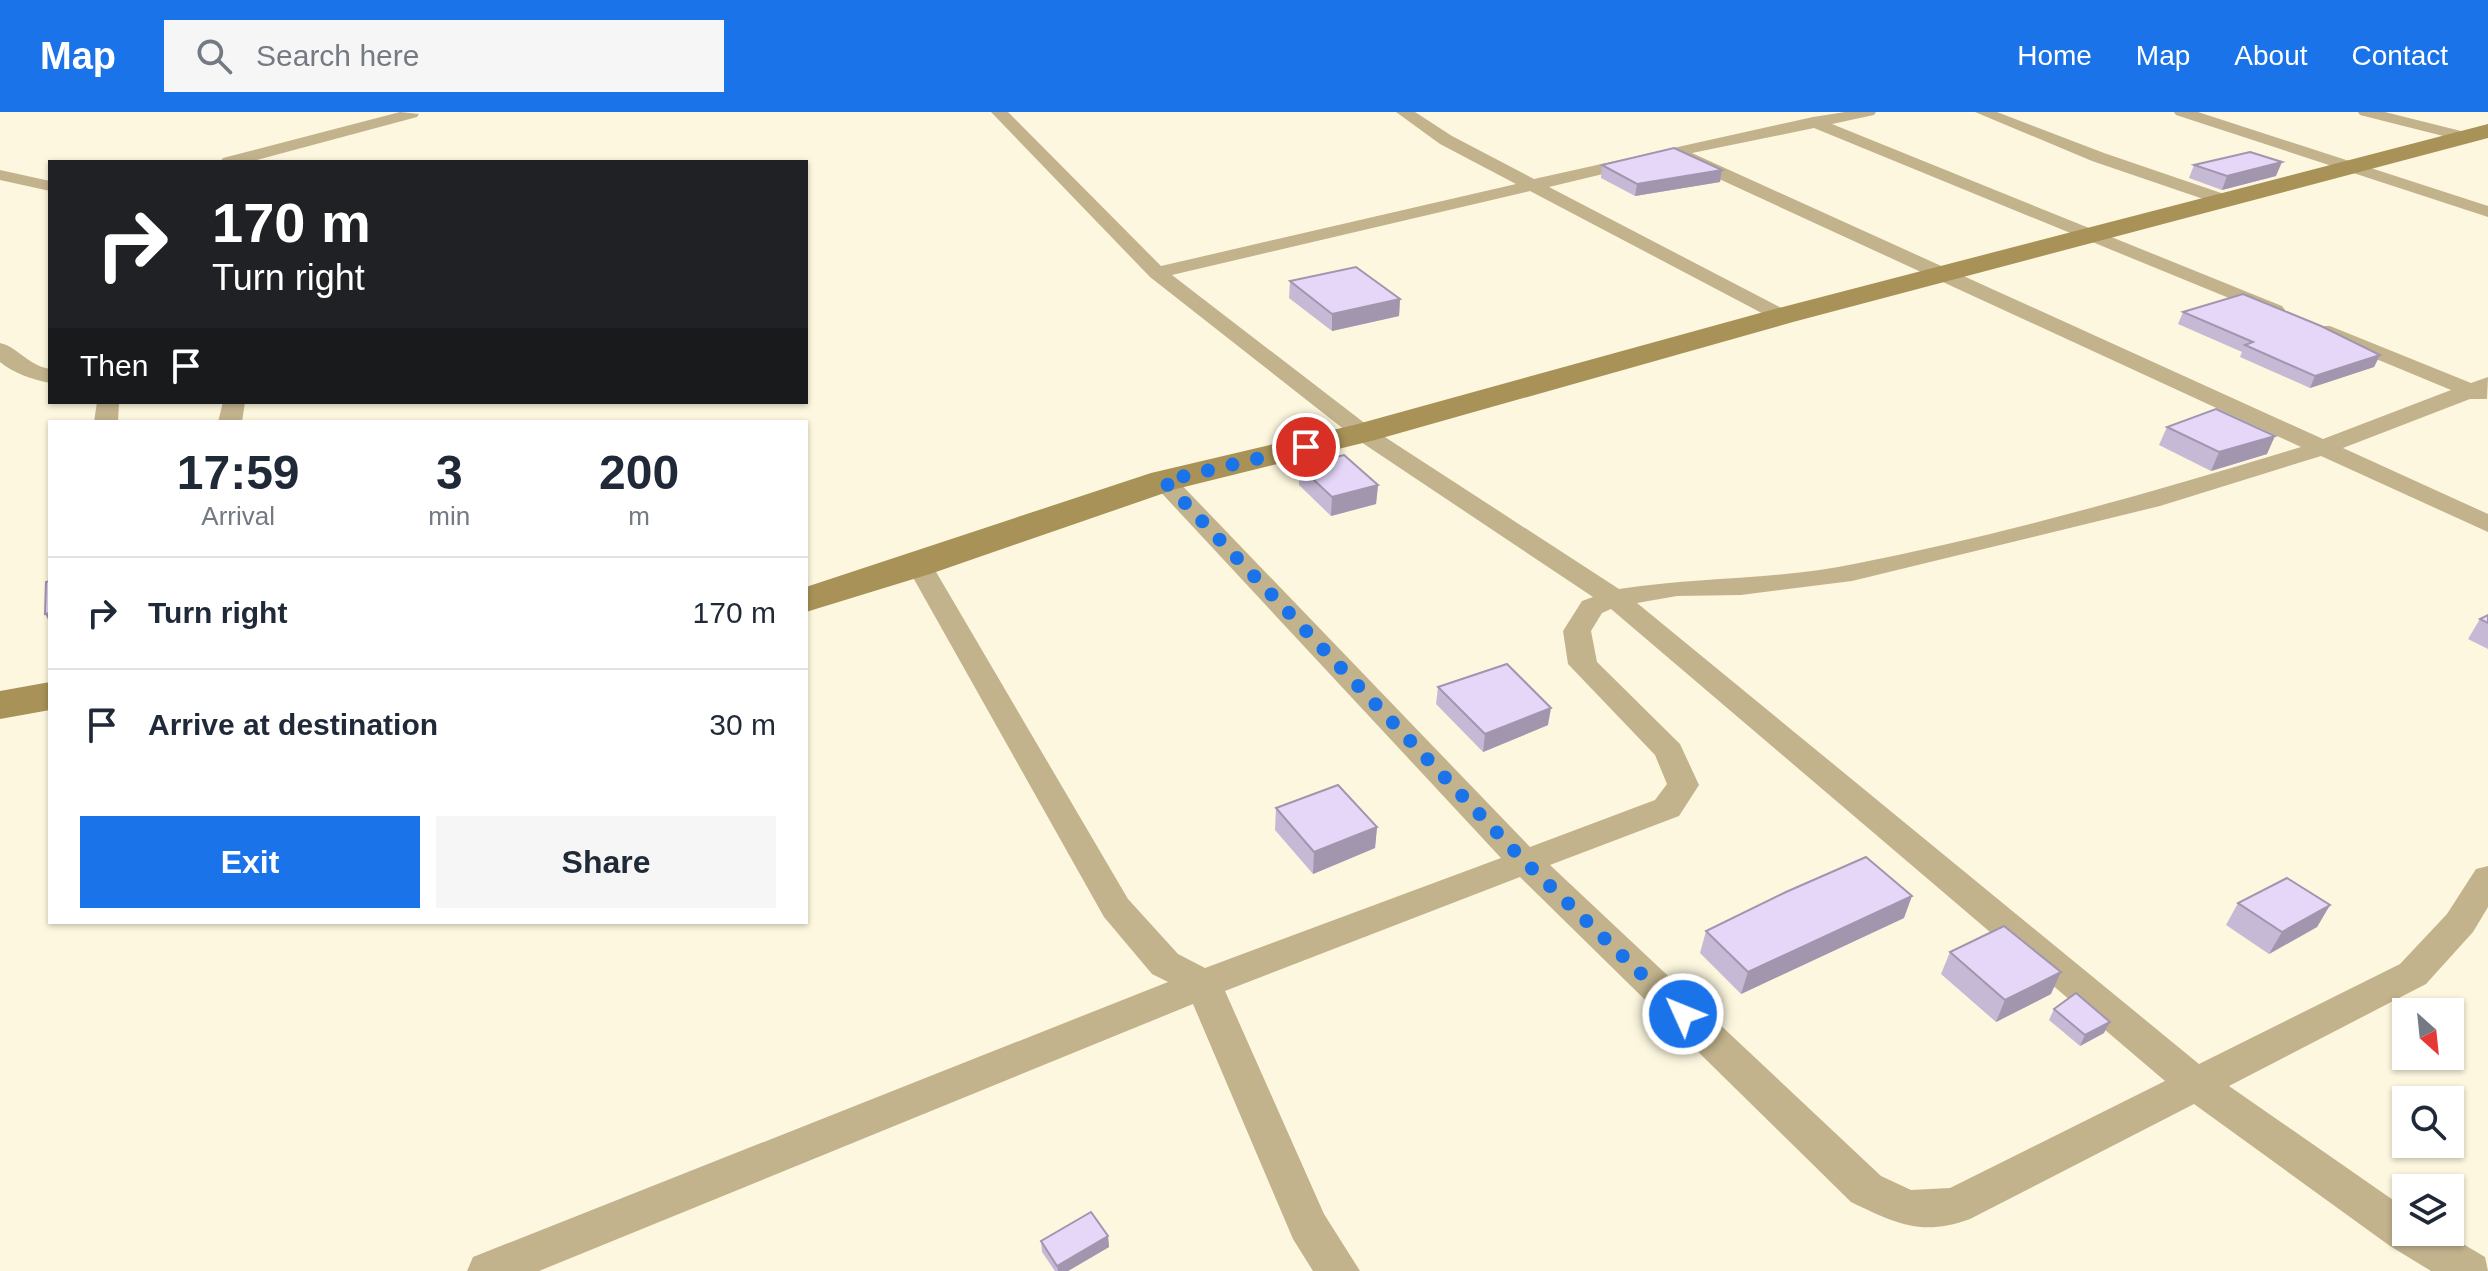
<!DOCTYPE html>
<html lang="en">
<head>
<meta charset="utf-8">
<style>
	body { margin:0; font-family:Helvetica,sans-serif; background:#f6f6f7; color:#1f2937; height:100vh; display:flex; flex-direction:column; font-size:30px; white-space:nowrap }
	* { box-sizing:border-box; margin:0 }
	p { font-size:26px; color:#747a83 }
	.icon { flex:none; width:44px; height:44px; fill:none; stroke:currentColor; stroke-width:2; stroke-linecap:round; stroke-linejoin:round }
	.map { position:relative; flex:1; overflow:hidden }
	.drawer { position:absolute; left:48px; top:308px; width:760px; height:504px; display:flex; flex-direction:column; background:#fff; border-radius:0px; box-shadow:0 2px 6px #0004 }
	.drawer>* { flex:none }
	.banner { position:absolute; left:48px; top:48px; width:760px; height:244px; border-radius:0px; box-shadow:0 2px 6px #0004; background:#202124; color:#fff; overflow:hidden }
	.needle { width:52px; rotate:153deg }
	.controls { position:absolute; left:2392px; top:886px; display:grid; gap:16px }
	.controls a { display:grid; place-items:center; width:72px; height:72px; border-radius:0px; background:#fff; box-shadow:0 2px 6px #0004; font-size:40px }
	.pin { position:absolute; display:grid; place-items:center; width:68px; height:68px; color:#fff; margin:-34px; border:4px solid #fff; border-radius:50%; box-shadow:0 2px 8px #0007 }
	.me { position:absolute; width:88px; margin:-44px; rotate:314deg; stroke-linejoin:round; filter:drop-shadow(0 0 6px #0008) }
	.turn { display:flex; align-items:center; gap:28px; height:168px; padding:0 32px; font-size:36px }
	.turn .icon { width:104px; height:104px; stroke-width:2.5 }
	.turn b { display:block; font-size:56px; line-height:68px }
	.then { display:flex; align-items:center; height:76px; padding:0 32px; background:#0003; gap:16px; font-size:30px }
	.eta { display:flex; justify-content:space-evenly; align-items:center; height:136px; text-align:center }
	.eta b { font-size:48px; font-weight:700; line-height:56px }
	.button { display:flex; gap:16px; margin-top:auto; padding:16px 32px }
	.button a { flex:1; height:92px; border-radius:0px; background:#1a73e8; color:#fff; font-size:32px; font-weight:700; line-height:92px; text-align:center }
	.button a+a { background:#f6f6f7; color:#1f2937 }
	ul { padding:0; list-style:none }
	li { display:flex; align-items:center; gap:24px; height:112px; padding:0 32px; border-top:2px solid #e0e1e3 }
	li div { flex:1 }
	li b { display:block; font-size:30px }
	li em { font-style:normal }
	header { display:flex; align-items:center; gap:48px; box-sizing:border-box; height:112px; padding:0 40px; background:#1a73e8; color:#fff }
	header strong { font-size:38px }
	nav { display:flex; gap:44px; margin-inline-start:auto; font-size:28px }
	.search { width:560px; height:72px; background:#f6f6f7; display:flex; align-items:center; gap:20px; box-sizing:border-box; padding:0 28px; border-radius:0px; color:#747a83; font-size:30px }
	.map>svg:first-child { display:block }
</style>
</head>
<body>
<header>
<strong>Map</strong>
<div class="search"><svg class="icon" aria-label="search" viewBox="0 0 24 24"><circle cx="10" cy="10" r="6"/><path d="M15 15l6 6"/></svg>Search here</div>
<nav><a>Home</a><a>Map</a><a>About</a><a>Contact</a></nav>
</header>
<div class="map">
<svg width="2488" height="1159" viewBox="0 0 2488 1159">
	<rect width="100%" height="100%" fill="#fdf7df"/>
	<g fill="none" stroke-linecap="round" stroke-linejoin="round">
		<g fill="#c2b38d" fill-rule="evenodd">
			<path d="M400 0 419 2 417 5 249 50H220L223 46Z"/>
			<path d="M991 0H1008L1161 154 1516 72 1440 32 1396 0H1415L1452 24 1534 67 1813 5 1845 0H1876L1874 3 1832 12 2282 194 2285 198 2282 202H2268L1814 16 1692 41 2323 327 2451 278 2316 222 2312 218 2316 214H2330L2471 271 2488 265 2487 287H2470L2343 336 2488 402V420L2321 344 2160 394 1852 469 1741 483 1677 484 1637 491 2199 952 2400 852 2447 802 2476 757 2488 754V795L2473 820 2426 872 2229 974 2406 1097V1120H2443L2485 1145 2488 1159H2431L2390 1134 2194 992 1970 1107C1921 1125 1895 1111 1851 1090L1520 765 1225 879 1324 1102 1360 1159H1313L1293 1127 1193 892 539 1159H467L473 1145 1168 870 1152 862 1104 805 906 453 909 447H929L932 453 1128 787 1178 842 1205 856 1501 746 1155 374 1152 369 1155 364H1173L1530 735 1655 688 1667 672 1655 643 1568 552 1563 519 1582 489 1593 485 1355 326 1150 165ZM1678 44 1680 49 2301 335C2154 380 2005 422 1854 452 1777 468 1697 465 1619 477L1371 316 1172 163 1530 79 1775 208H1789L1792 204 1789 200 1549 75ZM1611 497 2165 969 1950 1076 1911 1078 1881 1064 1550 753 1679 704 1699 673 1680 632 1597 550 1591 519 1602 501Z"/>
			<path d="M1975 0H1997L2104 41 2227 83 2230 87 2221 92 2215 91 2092 49Z"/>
			<path d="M2174 0H2198L2488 94V105L2176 3Z"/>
			<path d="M2358 0H2385L2473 22 2475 25 2467 30 2360 3Z"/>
			<path d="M0 58 50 69V79L0 68Z"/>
			<path d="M0 231C18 235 27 253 50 257V271C31 267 15 262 0 250Z"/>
			<path d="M97 290H119L118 310H94Z"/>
			<path d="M223 290H245L242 310H218Z"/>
		</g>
		<g fill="#a89258" fill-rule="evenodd">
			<path d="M2488 12V26L1793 210 1375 328 1176 377 933 461 806 500V475L1151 361 1354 313 1771 198Z"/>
			<path d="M50 570V598L0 607V579Z"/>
		</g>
	</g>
	<g fill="#c6b9d6">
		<path d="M1602 53 1722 58 1720 70 1635 84 1601 66Z"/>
		<path d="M2194 53 2276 64 2222 78 2189 66Z"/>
		<path d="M1290 169 1400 187 1399 204 1332 219 1289 186Z"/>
		<path d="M2183 200 2380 243 2374 255 2310 276 2240 245 2242 240 2178 212Z"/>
		<path d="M2167 315 2267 342 2211 359 2159 333Z"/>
		<path d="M1299 354 1378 373 1376 392 1331 404 1299 373Z"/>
		<path d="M2488 503V537L2468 527 2480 507Z"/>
		<path d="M1438 575 1548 613 1483 640 1436 592Z"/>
		<path d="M1276 696 1377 715 1375 736 1313 762 1275 718Z"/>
		<path d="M2238 791 2330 793 2317 815 2269 842 2226 813Z"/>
		<path d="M1904 806 1741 882 1700 841 1706 819Z"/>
		<path d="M1950 840 2051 882 1996 910 1941 862Z"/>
		<path d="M2054 897 2104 921 2080 934 2049 908Z"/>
		<path d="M1108 1124 1109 1135 1068 1159H1055L1042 1140 1041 1129Z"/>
	</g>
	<g fill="#a196ae">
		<path d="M2282 50 2276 64 2222 78 2227 64Z"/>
		<path d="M1722 58 1720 70 1635 84 1637 72Z"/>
		<path d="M1400 187 1399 204 1332 219V202Z"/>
		<path d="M2380 243 2374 255 2310 276 2315 264Z"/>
		<path d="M2275 324 2267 342 2211 359 2219 340Z"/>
		<path d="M1378 373 1376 392 1331 404 1332 385Z"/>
		<path d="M50 501V511L45 502Z"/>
		<path d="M1551 596 1548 613 1483 640 1485 622Z"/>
		<path d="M1377 715 1375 736 1313 762 1314 740Z"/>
		<path d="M1912 784 1904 806 1741 882 1748 860Z"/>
		<path d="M2330 793 2317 815 2269 842 2282 820Z"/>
		<path d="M2061 860 2051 882 1996 910 2005 888Z"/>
		<path d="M2110 910 2104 921 2080 934 2085 923Z"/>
		<path d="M1108 1124 1109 1135 1068 1159H1058L1057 1154Z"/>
	</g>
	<g fill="#e6d7f9" stroke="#a196ae" stroke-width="2">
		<path d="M1674 36 1722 58 1637 72 1602 53Z"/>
		<path d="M2250 40 2282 50 2227 64 2194 53Z"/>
		<path d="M1356 155 1400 187 1332 202 1290 169Z"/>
		<path d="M2243 182 2321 214 2380 243 2315 264 2245 233 2253 230 2183 200Z"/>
		<path d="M2216 297 2275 324 2219 340 2167 315Z"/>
		<path d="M1344 343 1378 373 1332 385 1299 354Z"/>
		<path d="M50 469V501L45 502 46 470Z"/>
		<path d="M2488 503V511L2480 507Z"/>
		<path d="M1507 552 1551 596 1485 622 1438 575Z"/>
		<path d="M1338 673 1377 715 1314 740 1276 696Z"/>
		<path d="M1866 745 1912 784 1748 860 1706 819 1786 780Z"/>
		<path d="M2287 766 2330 793 2282 820 2238 791Z"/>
		<path d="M2004 814 2061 860 2005 888 1950 840Z"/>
		<path d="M2076 881 2110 910 2085 923 2054 897Z"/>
		<path d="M1091 1100 1108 1124 1057 1154 1041 1129Z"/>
	</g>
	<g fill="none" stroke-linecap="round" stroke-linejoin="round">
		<path stroke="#1a73e8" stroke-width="14" stroke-dasharray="0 25.2" d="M1306 335 1164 369 1523 748 1683 902"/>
	</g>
</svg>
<div class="controls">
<a><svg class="needle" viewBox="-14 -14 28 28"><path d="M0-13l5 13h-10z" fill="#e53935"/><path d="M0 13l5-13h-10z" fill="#747a83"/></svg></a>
<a><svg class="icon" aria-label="search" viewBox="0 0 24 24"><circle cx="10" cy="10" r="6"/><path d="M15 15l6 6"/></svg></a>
<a><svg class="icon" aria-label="layers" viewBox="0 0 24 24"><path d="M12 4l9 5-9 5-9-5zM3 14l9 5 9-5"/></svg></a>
</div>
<div class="pin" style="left:1306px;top:335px;background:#d93025"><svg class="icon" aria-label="arrive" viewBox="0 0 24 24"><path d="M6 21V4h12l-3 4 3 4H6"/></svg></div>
<svg class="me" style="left:1683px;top:902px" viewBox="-20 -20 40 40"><circle r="17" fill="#1a73e8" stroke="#fff" stroke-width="3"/><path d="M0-11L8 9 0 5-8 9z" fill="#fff"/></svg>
<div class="banner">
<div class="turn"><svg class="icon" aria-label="right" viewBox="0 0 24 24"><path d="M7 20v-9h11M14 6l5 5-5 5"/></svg><div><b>170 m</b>Turn right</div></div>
<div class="then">Then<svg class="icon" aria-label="arrive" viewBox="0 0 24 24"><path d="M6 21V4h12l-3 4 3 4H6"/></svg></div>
</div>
<section class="drawer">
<div class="eta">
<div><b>17:59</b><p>Arrival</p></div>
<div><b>3</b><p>min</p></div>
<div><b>200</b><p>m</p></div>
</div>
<ul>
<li><svg class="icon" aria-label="right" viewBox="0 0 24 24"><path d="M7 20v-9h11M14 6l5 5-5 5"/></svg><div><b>Turn right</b></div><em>170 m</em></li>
<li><svg class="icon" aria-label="arrive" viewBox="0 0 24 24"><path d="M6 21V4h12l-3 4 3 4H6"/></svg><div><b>Arrive at destination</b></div><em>30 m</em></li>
</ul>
<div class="button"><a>Exit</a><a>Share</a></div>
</section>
</div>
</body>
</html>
